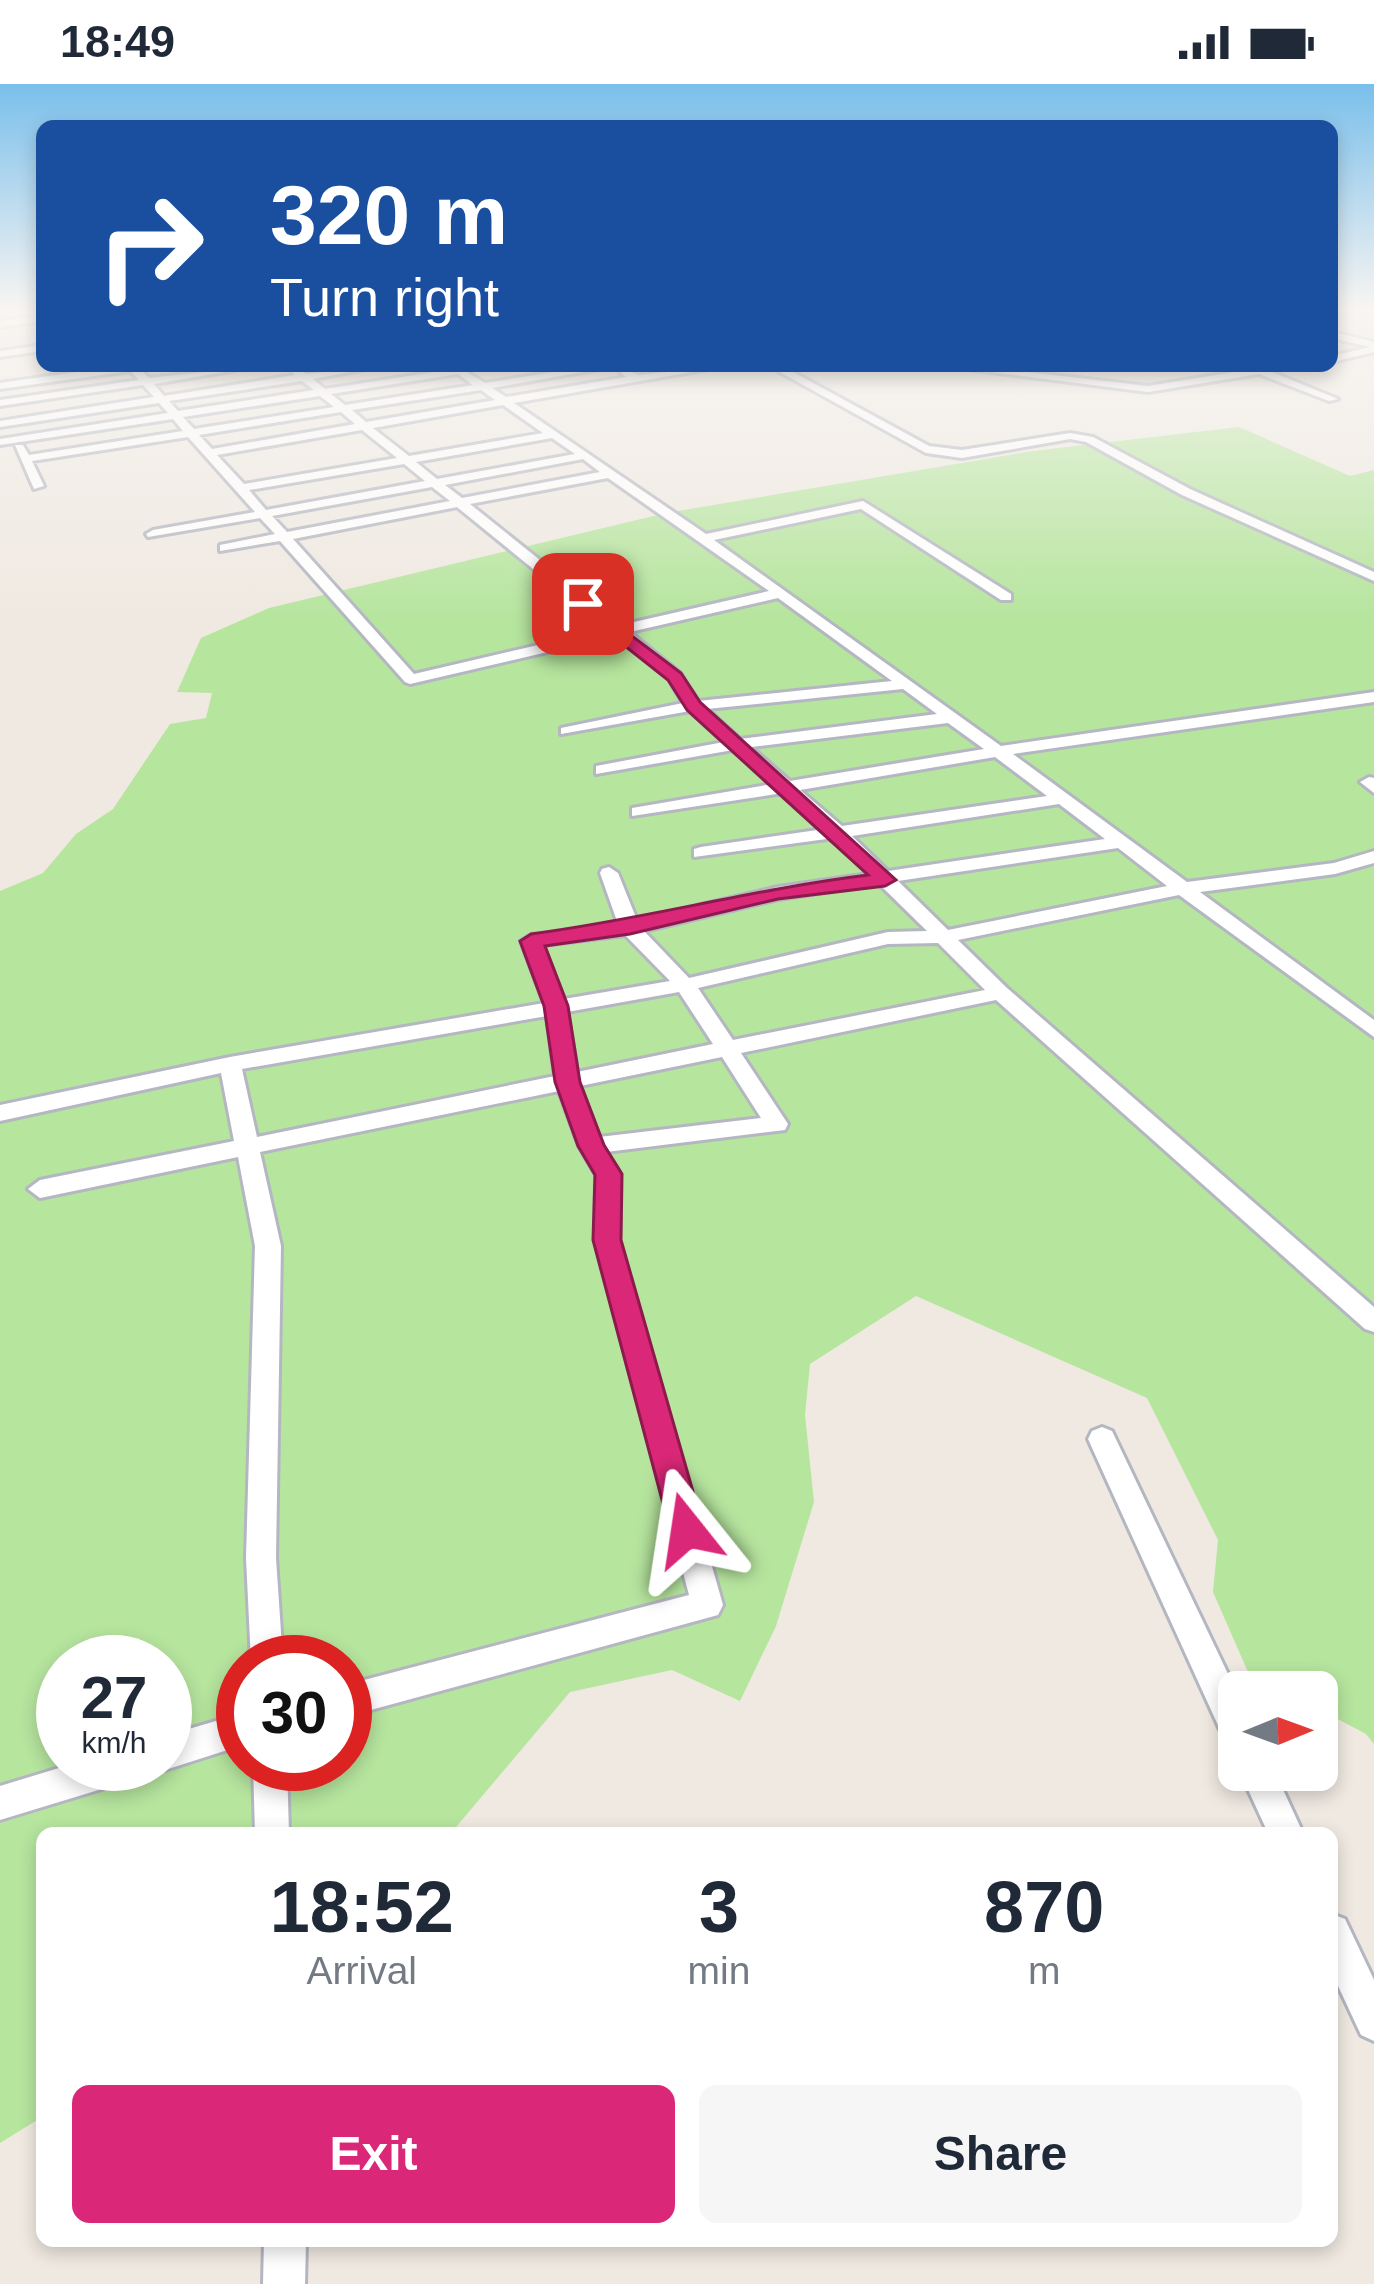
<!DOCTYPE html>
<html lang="en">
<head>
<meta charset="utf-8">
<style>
	body { margin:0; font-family:Arial,sans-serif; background:#f6f6f7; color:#1f2937; height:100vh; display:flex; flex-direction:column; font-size:45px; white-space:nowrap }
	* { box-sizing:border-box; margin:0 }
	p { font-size:39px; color:#747a83 }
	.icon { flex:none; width:66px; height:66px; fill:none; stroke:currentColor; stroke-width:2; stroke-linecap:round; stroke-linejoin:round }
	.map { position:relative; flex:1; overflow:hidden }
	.sheet { position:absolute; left:36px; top:1743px; width:1302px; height:420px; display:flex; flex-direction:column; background:#fff; border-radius:18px; box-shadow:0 6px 18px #0003 }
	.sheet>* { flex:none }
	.hud { position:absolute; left:36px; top:36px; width:1302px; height:252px; border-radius:18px; box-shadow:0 6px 18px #0003; background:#1a4fa0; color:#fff; overflow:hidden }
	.needle { width:78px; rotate:89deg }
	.fabs { position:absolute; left:1218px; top:1587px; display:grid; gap:24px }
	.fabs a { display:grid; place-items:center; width:120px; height:120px; border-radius:18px; background:#fff; box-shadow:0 6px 18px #0003; font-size:60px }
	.speed { position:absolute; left:36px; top:1551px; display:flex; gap:24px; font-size:60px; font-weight:700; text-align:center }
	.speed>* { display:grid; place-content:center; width:156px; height:156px; border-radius:50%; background:#fff; box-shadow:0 6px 18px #0003; line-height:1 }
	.speed small { font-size:30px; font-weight:400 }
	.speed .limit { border:18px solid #d22; background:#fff; color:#111 }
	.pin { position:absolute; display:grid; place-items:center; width:102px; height:102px; color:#fff; margin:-51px; border-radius:24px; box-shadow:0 6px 18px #0006 }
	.me { position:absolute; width:132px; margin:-66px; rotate:345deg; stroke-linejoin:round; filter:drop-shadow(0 0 9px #0008) }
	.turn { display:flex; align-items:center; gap:42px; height:252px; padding:0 36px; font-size:54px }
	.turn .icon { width:156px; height:156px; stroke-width:2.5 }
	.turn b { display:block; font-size:84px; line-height:102px }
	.eta { display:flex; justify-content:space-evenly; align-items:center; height:204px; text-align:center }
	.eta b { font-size:72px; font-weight:600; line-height:84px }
	.cta { display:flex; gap:24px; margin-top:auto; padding:24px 36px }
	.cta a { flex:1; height:138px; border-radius:18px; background:#db2777; color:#fff; font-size:48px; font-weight:600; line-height:138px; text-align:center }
	.cta a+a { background:#f6f6f7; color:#1f2937 }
	.status { display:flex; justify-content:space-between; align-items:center; height:84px; padding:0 60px; background:#fff; direction:ltr }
	.status svg { height:33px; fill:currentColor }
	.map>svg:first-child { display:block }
</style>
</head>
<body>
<div class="status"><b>18:49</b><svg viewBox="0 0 49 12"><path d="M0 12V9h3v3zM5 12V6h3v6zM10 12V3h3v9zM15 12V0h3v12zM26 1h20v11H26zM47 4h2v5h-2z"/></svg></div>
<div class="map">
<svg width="1374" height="2200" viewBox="0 0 1374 2200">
	<rect width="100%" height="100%" fill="#efe9e1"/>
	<path fill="#b6e59e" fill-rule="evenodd" d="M1239 343 1350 392 1374 386V1660L1366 1650 1317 1624V1608H1286L1248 1588 1213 1508 1218 1456 1147 1314 916 1212 810 1280 805 1331 814 1418 776 1542 740 1617 672 1586 570 1608 451 1749H42V2033L0 2059V807L43 789 76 750 113 725 170 640 206 634 212 609 177 608 201 554 269 524 666 429 1033 367ZM63 1578H165V1680H63ZM243 1578H345V1680H243Z"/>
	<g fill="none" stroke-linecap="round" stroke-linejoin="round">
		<g stroke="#b4b7c1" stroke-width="6">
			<g id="minor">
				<path d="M42 231V237L0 243V237Z"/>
				<path d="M1332 248 1374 258V268L1332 278V272L1370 263 1332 254Z"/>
				<path d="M42 261V267L0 273V267Z"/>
				<path d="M119 282H146L140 285 149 294 260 282 154 300 164 312 295 291 285 282H296L306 290 382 282 313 295 325 305 460 284 485 299 592 282H617L492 304 506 313 626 293 619 287 624 284 638 291 726 282 514 319 706 450 863 417 1011 510V516H1001L861 425 714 456 1001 662 1374 608V618L1013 670 1187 798 1334 779 1374 767V779L1335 790 1200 808 1374 936V953L1179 811 958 856 1007 904 1374 1223V1248L1365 1245 996 916 741 969 788 1040 785 1046 606 1068 620 1091 619 1156 723 1521 718 1531 345 1633V1601L689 1511 595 1156 596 1091 579 1062 559 1007 260 1068 281 1162 276 1474 283 1578H251L246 1474 255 1162 238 1073 40 1114 28 1105 40 1096 234 1057 221 989 0 1037V1021L230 973 544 919 521 857 531 851 618 840 600 789 602 785 609 783 618 789 637 836 778 803 869 790 834 754 694 773V765L701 763 824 745 783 709 632 732V724L638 723 773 700 733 666 596 690V682L724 658 690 627 561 650V644L683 619 669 595 616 552 410 600 405 598 280 457 220 467V461L275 450 260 434 148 453 146 450 153 446 255 428 188 353 32 377 44 402 34 405 15 361H23L29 371 183 347 173 335 0 361V355L168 329 159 319 0 343V337L154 313 143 301 0 322V316L139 296 130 287 0 305V299ZM458 290 473 301 345 321 331 310ZM302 297 314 306 178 327 169 317ZM481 306 495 316 366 338 352 326ZM320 312 334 323 194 345 183 333ZM503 321 543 349 409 372 373 344ZM341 328 355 340 212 365 199 351ZM362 346 397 374 244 400 217 371ZM552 354 575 370 437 395 416 378ZM583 375 600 388 462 414 445 401ZM404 380 425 397 266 426 249 406ZM608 394 769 507 621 541 470 420ZM432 403 450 417 287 448 272 432ZM457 423 607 545 414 590 293 455ZM778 514 892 597 698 617 680 589 630 548ZM903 605 937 630 740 655 707 625ZM948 639 984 665 790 697 751 663ZM995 673 1047 712 842 742 800 706ZM1059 720 1105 755 888 787 852 752ZM1118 764 1167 802 948 846 898 797ZM879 800 927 847 888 848 689 894 644 847 778 815ZM625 851 670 897 564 915 543 861ZM938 859 985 906 733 956 698 904 888 860ZM679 908 713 960 577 988 567 928ZM547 932 555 992 257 1053 242 985ZM722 973 761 1034 599 1053 580 1002Z"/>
				<path d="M769 282H782L929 362 962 366 1070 349 1093 353 1190 405 1374 488V497L1182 411 1086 358 1070 355 962 374 926 369Z"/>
				<path d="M944 282H976L1148 302 1271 282H1295L1272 288 1338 315 1329 317 1259 290 1148 308Z"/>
				<path d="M1369 693 1374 694V709L1360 698Z"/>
				<path d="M1102 1343 1112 1347 1239 1613V1666L1227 1661 1088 1355 1092 1347Z"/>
				<path d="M243 1629V1661L165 1686 153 1681 165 1680V1652Z"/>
				<path d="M72 1680H145L140 1692 128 1697 0 1736V1702Z"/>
				<path d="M253 1680H287L289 1749H255Z"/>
				<path d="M1239 1686H1274L1303 1749H1268Z"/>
				<path d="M1332 1830 1345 1835 1374 1896V1957L1361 1951 1332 1889Z"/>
				<path d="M264 2157H306L305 2200H263Z"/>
			</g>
		</g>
		<use href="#minor" fill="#fff" fill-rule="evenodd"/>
	</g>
	<linearGradient id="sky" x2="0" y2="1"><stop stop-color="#7abfeb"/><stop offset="0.42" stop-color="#f8f5f2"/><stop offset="1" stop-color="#f8f5f2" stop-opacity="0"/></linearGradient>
	<rect width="1374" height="535" fill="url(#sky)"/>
	<path fill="#db2777" stroke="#8e194d" stroke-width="3" d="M583 515 681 589 700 618 896 796 885 802 778 815 630 850 545 862 568 922 580 998 604 1061 622 1090 621 1156 704 1446 699 1457 687 1461 675 1457 670 1446 593 1156 595 1091 578 1062 555 998 544 922 520 857 531 850C645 835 754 805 868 791L687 626 668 596 577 524 575 520Z"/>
</svg>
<div class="fabs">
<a><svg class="needle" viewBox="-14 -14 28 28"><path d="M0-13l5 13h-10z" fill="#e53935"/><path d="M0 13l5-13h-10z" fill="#747a83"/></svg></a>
</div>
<div class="speed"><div>27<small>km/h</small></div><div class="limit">30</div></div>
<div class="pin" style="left:583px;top:520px;background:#d93025"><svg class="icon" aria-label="arrive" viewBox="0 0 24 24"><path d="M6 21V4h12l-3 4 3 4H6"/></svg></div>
<svg class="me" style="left:687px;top:1446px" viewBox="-20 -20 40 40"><path d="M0-17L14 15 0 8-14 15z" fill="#db2777" stroke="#fff" stroke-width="4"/></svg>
<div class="hud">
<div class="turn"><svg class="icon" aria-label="right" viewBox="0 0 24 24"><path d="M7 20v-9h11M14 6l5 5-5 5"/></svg><div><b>320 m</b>Turn right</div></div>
</div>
<section class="sheet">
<div class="eta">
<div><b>18:52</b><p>Arrival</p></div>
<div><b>3</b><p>min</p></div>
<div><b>870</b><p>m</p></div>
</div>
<div class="cta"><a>Exit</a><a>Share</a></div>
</section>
</div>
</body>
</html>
